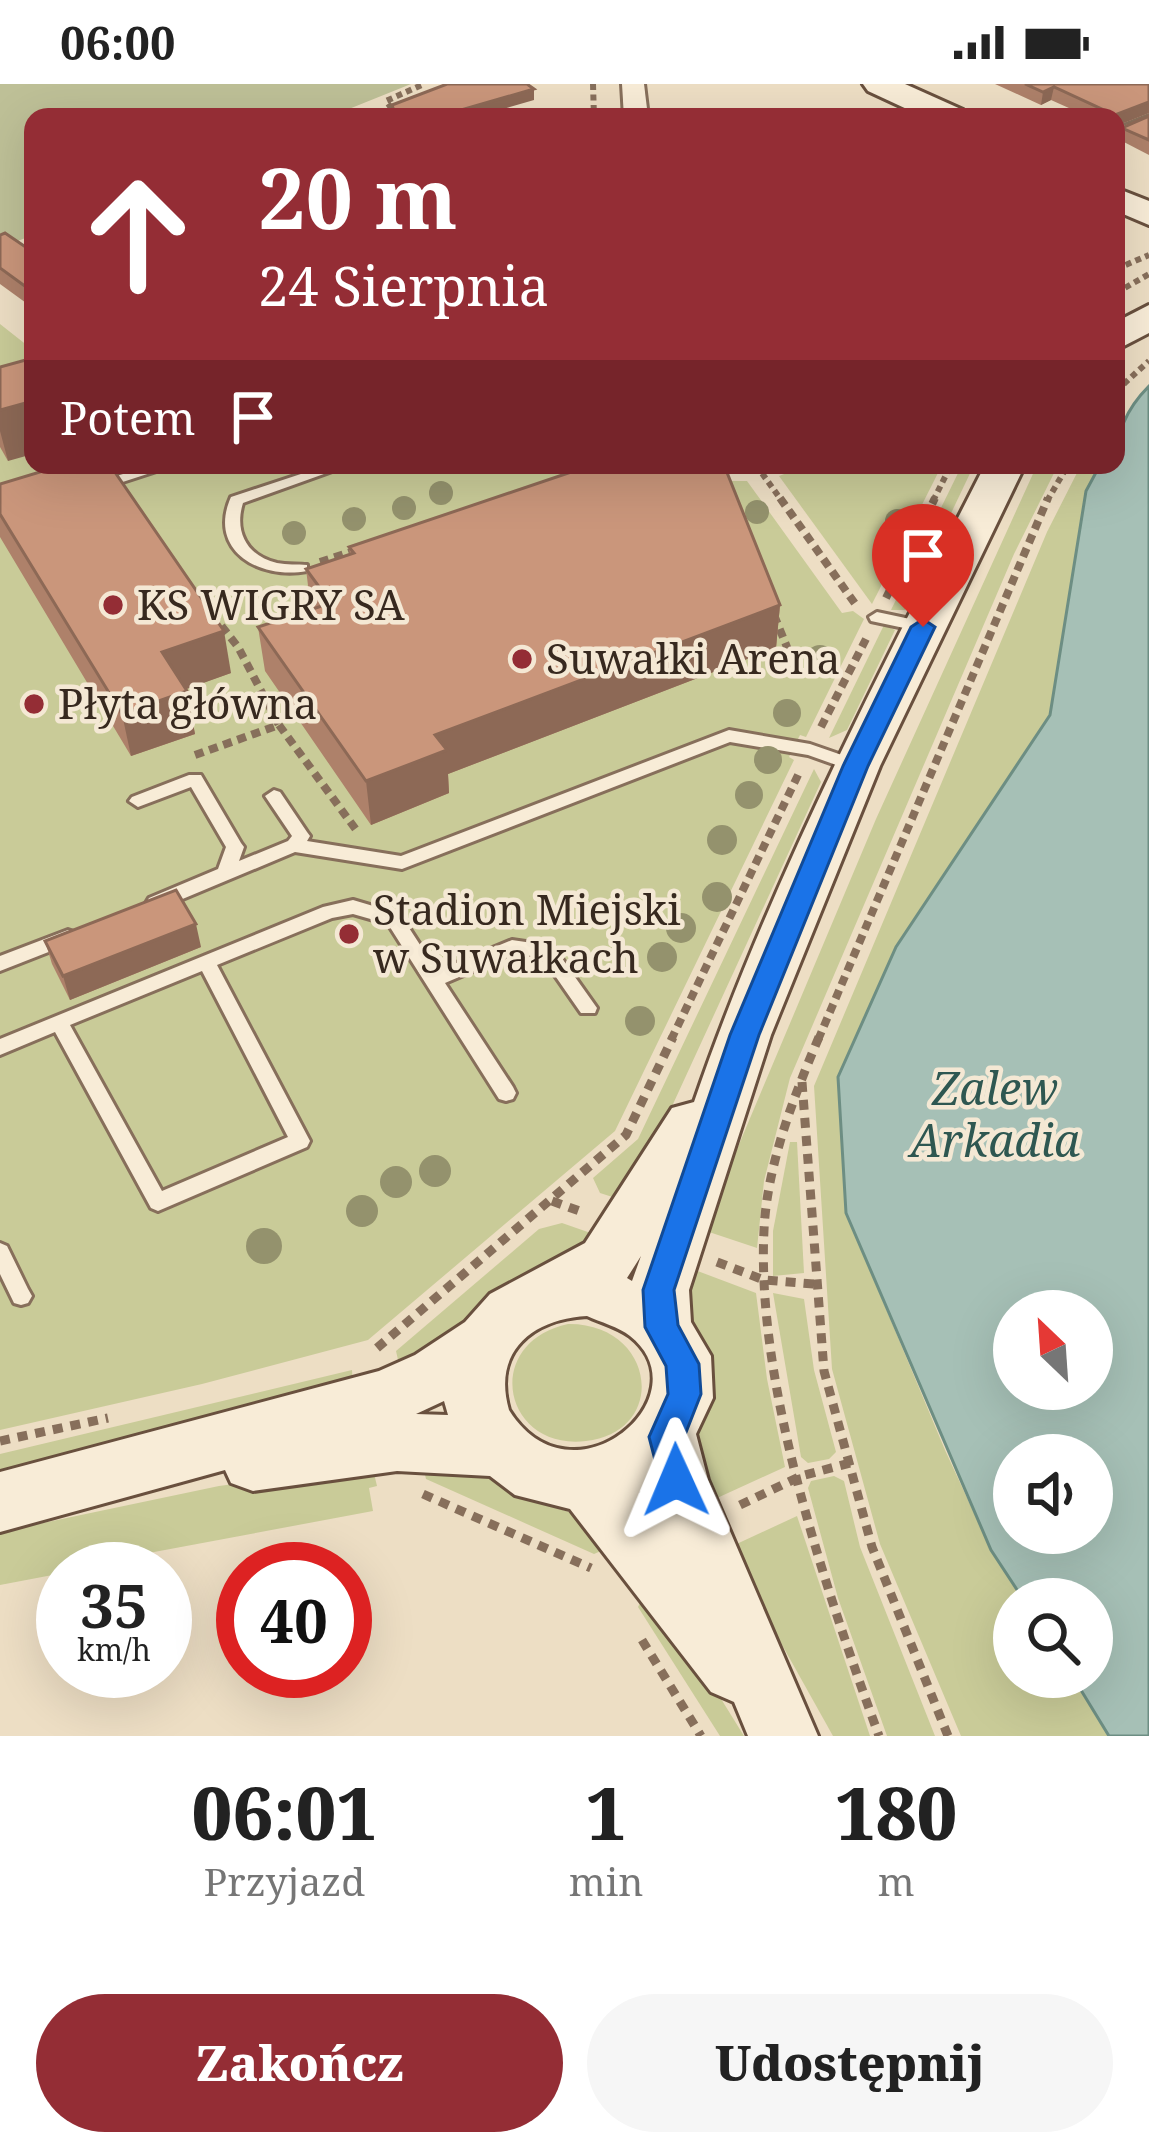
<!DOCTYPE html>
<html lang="pl">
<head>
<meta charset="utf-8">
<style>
	body { margin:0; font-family:"Noto Serif",serif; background:#f6f6f6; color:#222; height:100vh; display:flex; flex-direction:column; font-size:45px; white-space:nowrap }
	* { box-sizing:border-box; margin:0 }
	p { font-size:39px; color:#767676 }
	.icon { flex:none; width:66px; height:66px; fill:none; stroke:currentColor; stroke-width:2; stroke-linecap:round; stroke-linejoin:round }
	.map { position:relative; height:1652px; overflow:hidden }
	.side { display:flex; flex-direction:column; background:#fff; flex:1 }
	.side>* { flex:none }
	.banner { position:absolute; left:24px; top:24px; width:1101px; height:366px; border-radius:24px; box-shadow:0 12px 48px #0002; background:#942d35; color:#fff; overflow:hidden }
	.needle { width:78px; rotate:335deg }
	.fabs { position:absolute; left:993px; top:1206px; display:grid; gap:24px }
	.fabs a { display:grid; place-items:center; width:120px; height:120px; border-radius:50%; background:#fff; box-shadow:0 12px 48px #0002; font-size:60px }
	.speed { position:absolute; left:36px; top:1458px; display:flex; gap:24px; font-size:60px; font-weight:700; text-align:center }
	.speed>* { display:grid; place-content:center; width:156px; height:156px; border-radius:50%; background:#fff; box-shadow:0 12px 48px #0002; line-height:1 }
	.speed small { font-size:30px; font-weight:400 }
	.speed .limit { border:18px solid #d22; background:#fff; color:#111 }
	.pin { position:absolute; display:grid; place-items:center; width:102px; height:102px; color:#fff; margin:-123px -51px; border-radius:50% 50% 50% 0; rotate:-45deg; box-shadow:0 0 12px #0007 }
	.pin .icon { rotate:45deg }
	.me { position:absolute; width:132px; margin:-66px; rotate:359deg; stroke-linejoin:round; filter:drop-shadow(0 0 9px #0008) }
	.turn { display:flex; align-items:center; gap:42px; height:252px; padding:0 36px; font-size:54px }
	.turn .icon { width:156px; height:156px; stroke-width:2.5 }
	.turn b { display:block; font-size:84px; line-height:102px }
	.then { display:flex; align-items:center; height:114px; padding:0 36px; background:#0003; gap:24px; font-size:45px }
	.eta { display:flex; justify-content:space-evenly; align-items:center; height:204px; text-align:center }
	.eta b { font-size:72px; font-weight:800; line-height:84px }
	.action { display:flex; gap:24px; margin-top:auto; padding:24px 36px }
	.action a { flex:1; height:138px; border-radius:72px; background:#942d35; color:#fff; font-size:48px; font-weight:800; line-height:138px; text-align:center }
	.action a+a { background:#f6f6f6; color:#222 }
	.status { display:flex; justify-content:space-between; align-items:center; height:84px; padding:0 60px; background:#fff; direction:ltr }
	.status svg { height:33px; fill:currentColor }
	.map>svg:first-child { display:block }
</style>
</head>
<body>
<div class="status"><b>06:00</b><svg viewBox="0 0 49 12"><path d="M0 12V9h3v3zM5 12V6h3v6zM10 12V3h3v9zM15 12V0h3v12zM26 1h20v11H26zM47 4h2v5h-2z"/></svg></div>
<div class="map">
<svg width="1149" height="1652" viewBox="0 0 1149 1652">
	<rect width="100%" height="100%" fill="#eddec4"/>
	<g fill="#c9cb98">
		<path d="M0 240 33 266V381H671L723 397H747L842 529 853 527 864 535 806 653 800 651 789 673 794 676 615 1047 368 1256 202 1300 0 1346Z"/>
		<path d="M807 381H942L872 520 779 392Z"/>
		<path d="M962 381H974L905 526H891Z"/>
		<path d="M1037 381H1058L1014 470 790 994 764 1097 757 1164 703 1146 876 735Z"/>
		<path d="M1081 381H1100L1086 407 1050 631 896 863 846 1129 945 1366 991 1466 1023 1515H1014V1593H1073L1109 1652H961L880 1460 832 1285 814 1002 1047 448Z"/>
		<path d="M884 541 895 546 847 646 829 654Z"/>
		<path d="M814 685 821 698 628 1118 600 1109 593 1094 638 1055Z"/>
		<path d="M790 1058H797L804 1189 773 1192V1147Z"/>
		<path d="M562 1139 605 1154 401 1289 396 1267 539 1145Z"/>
		<path d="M687 1183 756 1209 767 1295 785 1383 704 1420 694 1356 703 1333 688 1244Z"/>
		<path d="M773 1209 804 1215 814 1286 836 1368 829 1375 808 1379 801 1373Z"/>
		<path d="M568 1240C655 1239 670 1347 586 1357 503 1367 481 1259 568 1240Z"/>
		<path d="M352 1286 353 1302 103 1367 0 1388V1370Z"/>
		<path d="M421 1373 479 1384 517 1411 590 1435 617 1460 594 1470 426 1395Z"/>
		<path d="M372 1381 377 1402 369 1404 373 1427 63 1485V1489L0 1501V1448L219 1402Z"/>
		<path d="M834 1392 844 1397 860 1463 935 1652H887L838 1514 808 1404 811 1397Z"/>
		<path d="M797 1432 870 1652H833L728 1464Z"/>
		<path d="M650 1500 744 1652H720L638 1523Z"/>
	</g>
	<path fill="#bec097" d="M0 0H411L329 33H33V151L0 164Z"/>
	<path fill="#a6c0b6" stroke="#6d8e83" stroke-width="3" fill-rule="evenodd" d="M1149 302V1652H1109L1073 1593H1092V1515H1023L991 1466 846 1129 838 993 896 863 1050 631 1086 407 1100 381H1116C1116 349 1126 325 1149 302ZM1014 1227H1092V1305H1014ZM1014 1371H1092V1449H1014Z"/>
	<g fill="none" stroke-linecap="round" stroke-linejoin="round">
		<g stroke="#876f5b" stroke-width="6">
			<g id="lane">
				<path d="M1149 32V39L1116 53V45Z"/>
				<path d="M153 381H175L98 406 91 402 93 399Z"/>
				<path d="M328 381H349L243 419C234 448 247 472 277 479 287 481 297 480 307 481V487C260 496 207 467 231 413Z"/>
				<path d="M877 528 929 539 931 543 923 548 871 537 869 533Z"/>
				<path d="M729 646 810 660 862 678 864 682 856 688 808 671 730 658 402 785 295 768 161 824 155 826 146 819 149 814 218 785 226 763 191 703 138 723 129 717 132 713 189 691H201L241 759 244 763 239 777 288 757 292 752 265 712 274 706 280 708 307 748 310 752 307 757 401 772Z"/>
				<path d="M353 816 400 830 437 887 512 856 553 862 597 924 595 929H581L542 873 513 870 445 899 513 1003 516 1009 513 1015 506 1017 499 1015 388 840 353 830 332 834 217 881 310 1057 307 1063 158 1127 151 1124 55 948 0 971V955L323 823ZM202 887 288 1053 162 1107 70 941Z"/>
				<path d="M68 846 74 848 77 853 74 858 0 887V872Z"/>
				<path d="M0 1159 7 1162 28 1205 32 1212 28 1219 21 1221 14 1219 0 1190Z"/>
			</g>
		</g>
		<g stroke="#876f5b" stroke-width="6">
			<path id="street" d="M622 0H644L648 33H624Z"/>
		</g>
		<g stroke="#69503e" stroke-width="6">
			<g id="secondary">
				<path d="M863 0H905L963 26 967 33H924L868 7Z"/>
				<path d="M1116 104 1149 117V141L1116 127Z"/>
				<path d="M1149 221V249L1116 266V238Z"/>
				<path d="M985 381H1025L880 682 771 951 689 1206 691 1238 711 1272 713 1314 696 1350 708 1396 818 1652H748L734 1618 711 1608 570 1425 515 1411 490 1392 397 1387 253 1407 231 1399 225 1386 0 1448V1388L379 1287 415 1271 465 1238 490 1210 585 1159 672 1024 694 1018C770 797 879 589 985 381ZM641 1172 632 1197 627 1194ZM587 1232C600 1238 619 1243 630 1252 706 1312 572 1427 509 1326 492 1267 533 1235 587 1232ZM444 1317 448 1331 416 1330ZM648 1405 658 1432 639 1408Z"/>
			</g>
		</g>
		<g stroke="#876f5b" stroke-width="6" stroke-dasharray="6 4.5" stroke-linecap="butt">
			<path d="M593 0 594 33"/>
			<path d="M398 33 386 17 424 0"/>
			<path d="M1116 185 1149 171"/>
			<path d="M1116 209 1149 190"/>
			<path d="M1116 307 1149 277"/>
			<path d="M756 381 782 417"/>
			<path d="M933 417 951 381"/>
			<path d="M1047 417 1068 381"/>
		</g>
		<g stroke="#876f5b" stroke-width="8" stroke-dasharray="9 6" stroke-linecap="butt">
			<path d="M780 414 856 521"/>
			<path d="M320 478 357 466"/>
			<path d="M886 514 935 414"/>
			<path d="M774 531 791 573"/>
			<path d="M279 641 357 747"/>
			<path d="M821 643 866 555"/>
			<path d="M195 671 279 641 238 563 205 521"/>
			<path d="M671 956 799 689"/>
			<path d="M818 956 1048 414"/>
		</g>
		<g stroke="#876f5b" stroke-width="9" stroke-dasharray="10 8" stroke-linecap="butt">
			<path d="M819 953C794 1012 767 1081 764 1146 756 1302 826 1506 879 1652"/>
			<path d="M802 998 824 1287 872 1463 948 1652"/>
			<path d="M552 1117 585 1129"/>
			<path d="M717 1178 764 1196 814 1200"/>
			<path d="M377 1264 626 1051 673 953"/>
			<path d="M0 1357 108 1334"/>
			<path d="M423 1410 591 1484"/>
			<path d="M740 1421 801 1392 850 1379"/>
			<path d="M642 1556 701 1652"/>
		</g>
		<use href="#lane" fill="#f8ecd7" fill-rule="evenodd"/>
		<use href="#street" fill="#f8ecd7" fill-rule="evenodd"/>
		<use href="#secondary" fill="#f8ecd7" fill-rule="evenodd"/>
	</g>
	<g fill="#94926d">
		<circle cx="441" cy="409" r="12"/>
		<circle cx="404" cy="424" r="12"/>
		<circle cx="757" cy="428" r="12"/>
		<circle cx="354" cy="435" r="12"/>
		<circle cx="897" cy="437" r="12"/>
		<circle cx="294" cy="449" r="12"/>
		<circle cx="926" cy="459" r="12"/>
		<circle cx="820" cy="575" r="14"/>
		<circle cx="787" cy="629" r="14"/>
		<circle cx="768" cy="676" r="14"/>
		<circle cx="749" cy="711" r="14"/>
		<circle cx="722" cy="756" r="15"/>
		<circle cx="717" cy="813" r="15"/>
		<circle cx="681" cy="844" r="15"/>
		<circle cx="662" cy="873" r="15"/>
		<circle cx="640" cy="937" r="15"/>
		<circle cx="435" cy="1087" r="16"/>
		<circle cx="396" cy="1098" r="16"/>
		<circle cx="362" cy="1127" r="16"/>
		<circle cx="264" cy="1162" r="18"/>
	</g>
	<g fill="#ae816a">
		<path d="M995 0H1149V29L1116 42V33H1089L1051 16 1041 21Z"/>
		<path d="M1149 32V71L1120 56 1122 44Z"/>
		<path d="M0 151 33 168V224L0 200Z"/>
		<path d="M0 283 8 377 0 363Z"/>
		<path d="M0 400 231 589 185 605 195 650 131 672 0 453Z"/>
		<path d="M349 463 780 521 776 564 448 690 449 709 371 741 265 587 258 543 311 526 306 485 350 471Z"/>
		<path d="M45 857 201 863 70 916 52 880Z"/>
	</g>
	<g fill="#8d6956">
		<path d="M1054 3 1051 16 1041 21 1043 8Z"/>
		<path d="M534 5V16L476 33H437Z"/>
		<path d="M1149 18V29L1116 42 1115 31Z"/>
		<path d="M33 317V370L8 377 0 347V326Z"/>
		<path d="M780 521 776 564 448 690 449 709 371 741 366 697 435 651Z"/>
		<path d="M224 547 231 589 170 611 162 568Z"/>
		<path d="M187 607 195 650 131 672 122 630Z"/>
		<path d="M196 840 201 863 70 916 63 892Z"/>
	</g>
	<g fill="#ca967b" stroke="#8d6956" stroke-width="3">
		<path d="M447 0H527L534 5 437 33H396L392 21Z"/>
		<path d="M1025 0H1149V18L1115 31 1054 3 1043 8Z"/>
		<path d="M1149 32V56L1122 44Z"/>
		<path d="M5 149 33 168V208L0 184V151Z"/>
		<path d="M33 274V317L0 326V283Z"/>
		<path d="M63 381H110L224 547 162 568 187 607 122 630 0 430V400Z"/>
		<path d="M604 381H724L780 521 435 651 447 666 366 697 258 543 331 519 306 485 354 469 349 463 586 383Z"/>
		<path d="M176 806 196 840 63 892 45 857Z"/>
	</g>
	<path fill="#1a73e8" stroke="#114b97" stroke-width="3" d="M923 535 935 543 868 682 759 951 674 1206 678 1241 699 1280 701 1310 683 1356 693 1396 688 1407 676 1412 663 1407 649 1353 668 1310 666 1282 645 1243 643 1206 730 951 843 682 911 543Z"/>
	<g fill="#942d35" stroke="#f4e8d4" stroke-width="4.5">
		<circle cx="113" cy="521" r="12"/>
		<circle cx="522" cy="575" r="12"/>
		<circle cx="34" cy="620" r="12"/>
		<circle cx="349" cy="850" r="12"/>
	</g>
	<g text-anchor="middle" stroke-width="9" stroke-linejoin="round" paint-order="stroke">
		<g font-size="42" fill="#37291f" stroke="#f4e8d4" text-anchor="start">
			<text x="137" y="536">KS WIGRY SA</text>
			<text x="546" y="590">Suwałki Arena</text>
			<text x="58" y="635">Płyta główna</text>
			<text x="373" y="841">Stadion Miejski<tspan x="373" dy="48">w Suwałkach</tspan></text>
		</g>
		<g font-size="45" font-style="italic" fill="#2e5751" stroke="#f4e8d4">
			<text x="995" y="1021">Zalew<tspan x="995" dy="52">Arkadia</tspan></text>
		</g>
	</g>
</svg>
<div class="fabs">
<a><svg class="needle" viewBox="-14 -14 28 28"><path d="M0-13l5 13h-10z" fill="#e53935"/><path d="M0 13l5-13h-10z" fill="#767676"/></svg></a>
<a><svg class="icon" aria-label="sound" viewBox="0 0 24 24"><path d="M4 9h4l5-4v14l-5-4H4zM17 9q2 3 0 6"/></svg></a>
<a><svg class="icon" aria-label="search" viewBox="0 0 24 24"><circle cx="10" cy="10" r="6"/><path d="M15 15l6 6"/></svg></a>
</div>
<div class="speed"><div>35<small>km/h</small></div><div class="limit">40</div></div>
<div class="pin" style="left:923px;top:543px;background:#d93025"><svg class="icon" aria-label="arrive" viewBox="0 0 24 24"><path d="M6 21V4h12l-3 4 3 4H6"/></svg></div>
<svg class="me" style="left:676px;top:1396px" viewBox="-20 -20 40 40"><path d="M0-17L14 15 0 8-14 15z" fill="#1a73e8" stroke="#fff" stroke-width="4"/></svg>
<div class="banner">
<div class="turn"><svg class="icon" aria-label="ahead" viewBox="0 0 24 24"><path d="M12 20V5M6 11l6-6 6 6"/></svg><div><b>20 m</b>24 Sierpnia</div></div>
<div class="then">Potem<svg class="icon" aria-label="arrive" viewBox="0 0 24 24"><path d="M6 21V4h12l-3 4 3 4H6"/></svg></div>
</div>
</div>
<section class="side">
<div class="eta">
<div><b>06:01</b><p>Przyjazd</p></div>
<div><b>1</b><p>min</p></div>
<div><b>180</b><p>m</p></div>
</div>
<div class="action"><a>Zakończ</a><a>Udostępnij</a></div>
</section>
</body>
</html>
